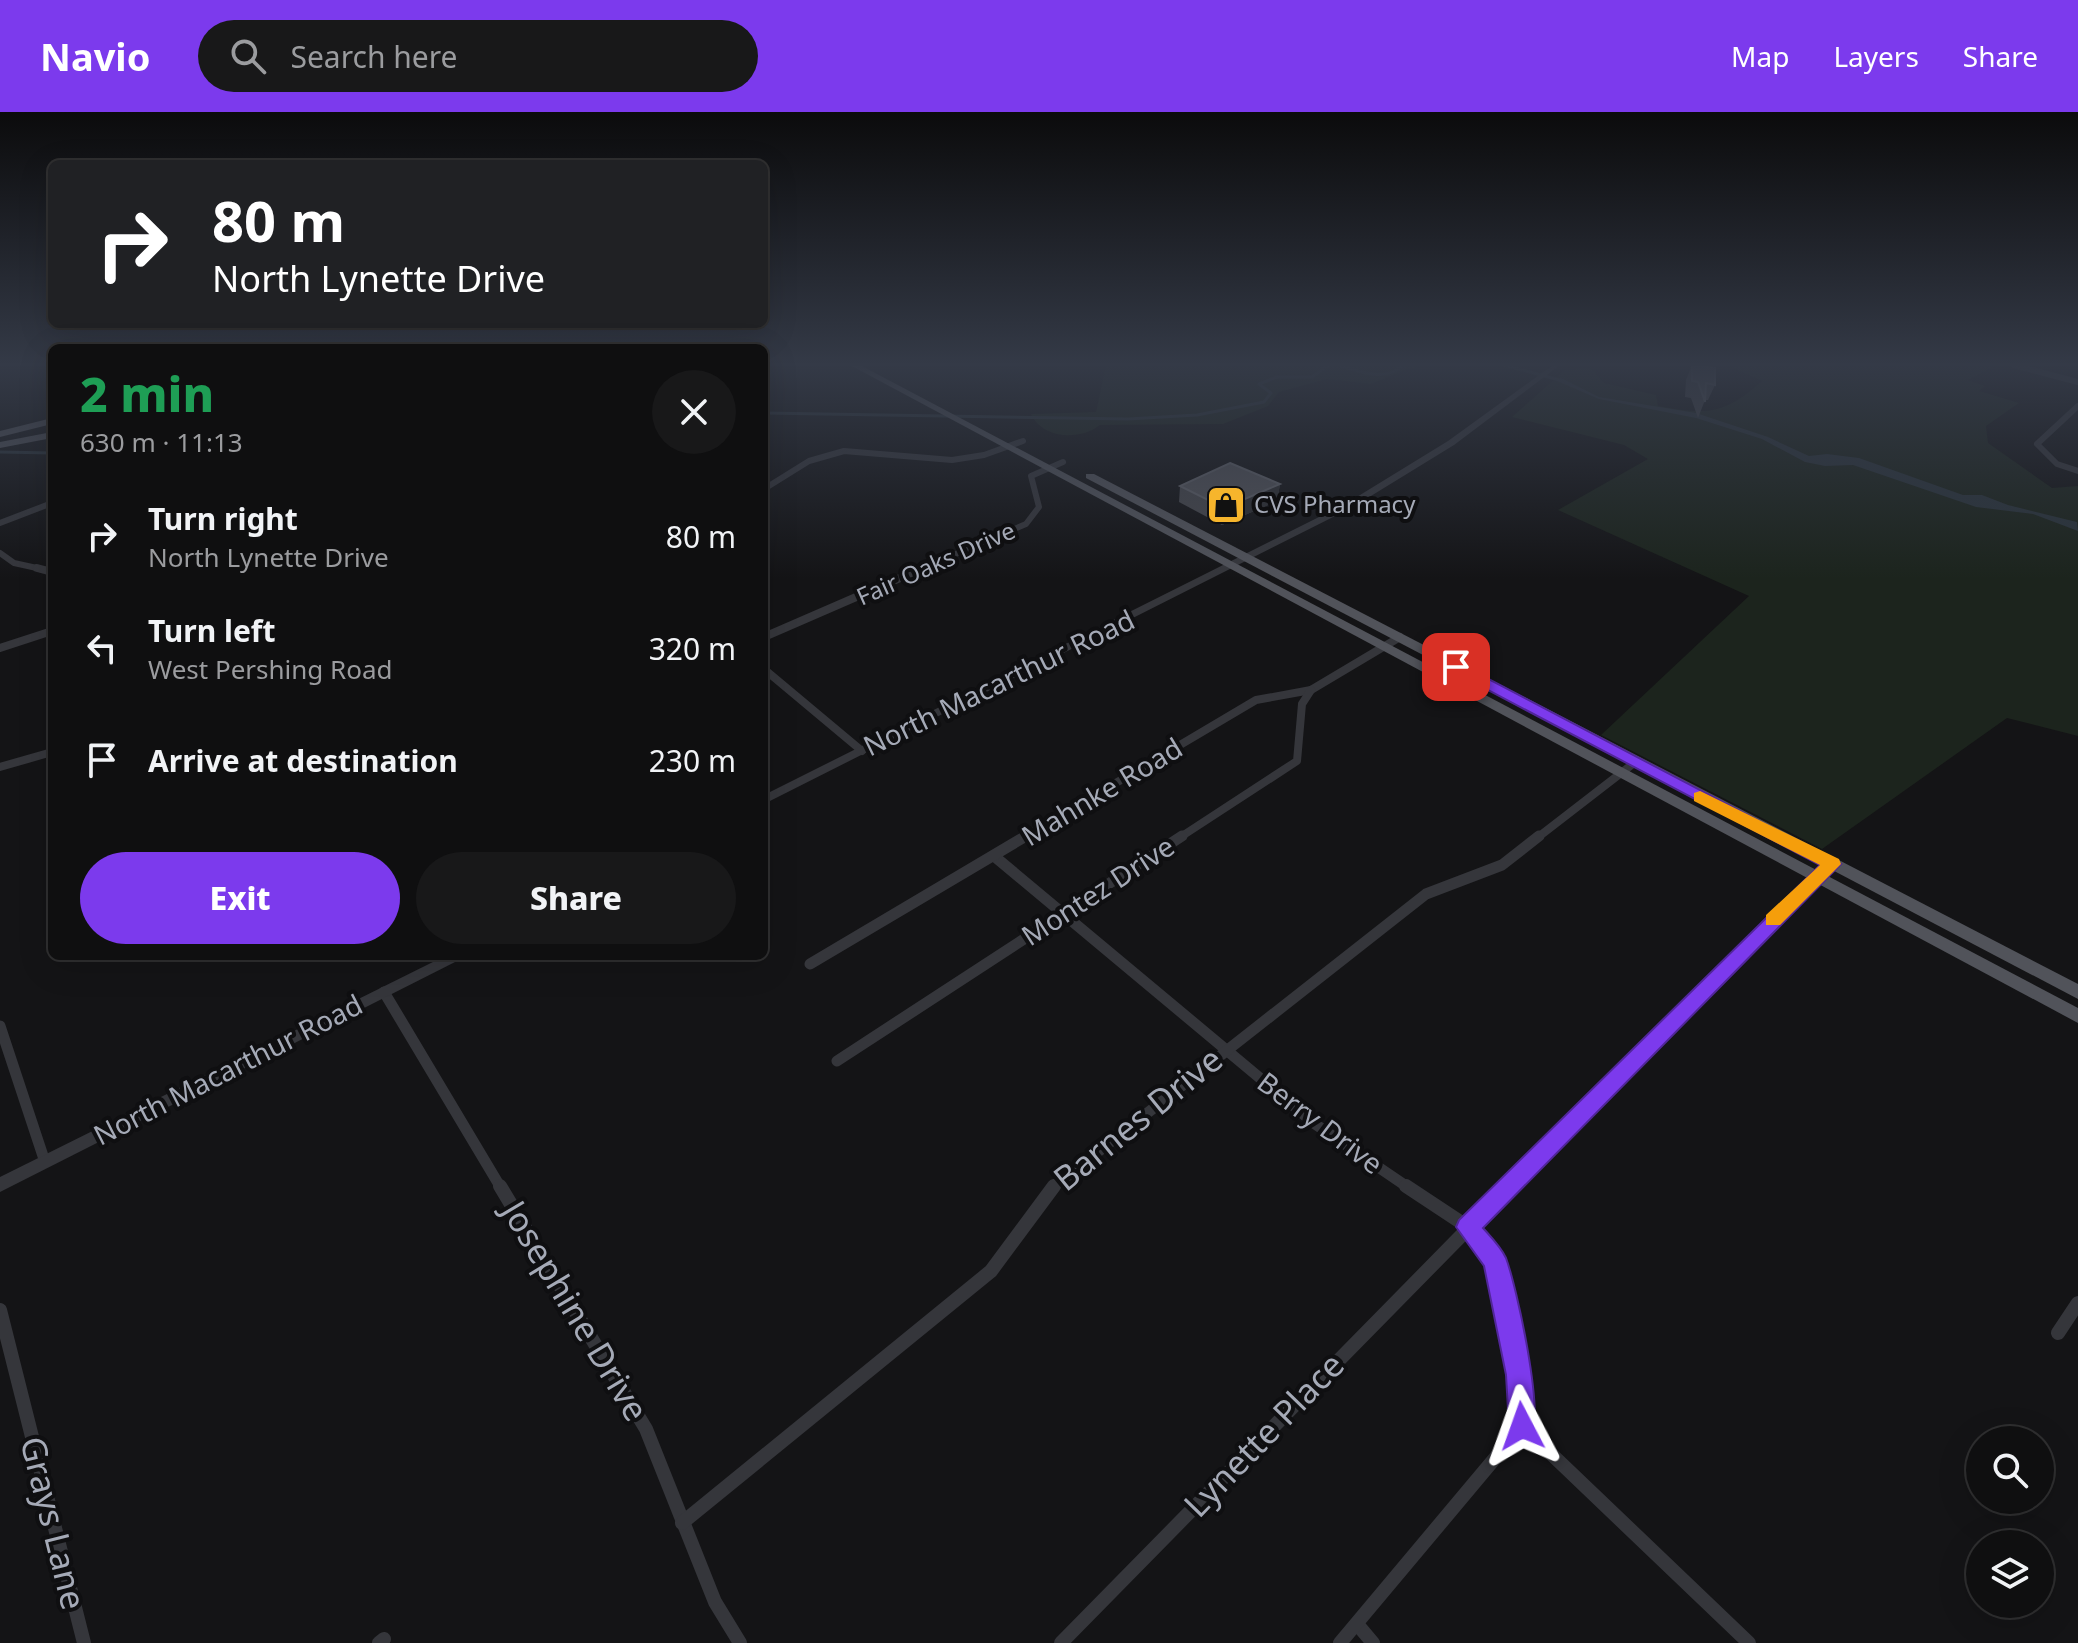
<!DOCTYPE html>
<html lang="en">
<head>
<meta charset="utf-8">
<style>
	body { margin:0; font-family:"Noto Sans",sans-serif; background:#181819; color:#f1f3f6; height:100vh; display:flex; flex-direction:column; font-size:30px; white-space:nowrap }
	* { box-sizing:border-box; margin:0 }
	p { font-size:26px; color:#9b9c9f }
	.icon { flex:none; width:44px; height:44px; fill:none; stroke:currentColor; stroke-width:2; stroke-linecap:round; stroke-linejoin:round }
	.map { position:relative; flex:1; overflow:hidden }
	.drawer { position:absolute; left:48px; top:232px; width:720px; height:616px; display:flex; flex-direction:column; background:#0f0f10; border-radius:12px; box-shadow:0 8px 32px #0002,0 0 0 2px #2f2f30 }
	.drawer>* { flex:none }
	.top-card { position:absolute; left:48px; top:48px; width:720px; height:168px; border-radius:12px; box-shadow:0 8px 32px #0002,0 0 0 2px #2f2f30; background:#202124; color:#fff; overflow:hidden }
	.controls { position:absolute; left:1966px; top:1314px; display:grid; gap:16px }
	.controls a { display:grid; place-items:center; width:88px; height:88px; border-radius:50%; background:#0f0f10; box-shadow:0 8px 32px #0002,0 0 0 2px #2f2f30; font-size:40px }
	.pin { position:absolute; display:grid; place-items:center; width:68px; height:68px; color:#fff; margin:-34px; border-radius:16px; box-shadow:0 4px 12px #0006 }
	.me { position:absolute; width:88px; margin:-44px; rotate:356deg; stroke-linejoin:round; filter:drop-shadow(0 0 6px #0008) }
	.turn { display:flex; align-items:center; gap:28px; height:168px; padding:0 32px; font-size:36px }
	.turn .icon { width:104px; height:104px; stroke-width:2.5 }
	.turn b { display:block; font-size:56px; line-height:68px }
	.round { display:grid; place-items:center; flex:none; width:84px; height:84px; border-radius:42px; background:#181819 }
	.headline { display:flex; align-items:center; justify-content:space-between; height:136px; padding:0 32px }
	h1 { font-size:48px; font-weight:800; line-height:60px; color:#1e9e55 }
	.cta { display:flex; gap:16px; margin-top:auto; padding:16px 32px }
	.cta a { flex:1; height:92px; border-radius:48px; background:#7c3aed; color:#fff; font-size:32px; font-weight:800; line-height:92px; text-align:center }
	.cta a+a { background:#181819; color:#f1f3f6 }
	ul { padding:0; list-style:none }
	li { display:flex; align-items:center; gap:24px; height:112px; padding:0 32px }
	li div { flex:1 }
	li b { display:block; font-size:30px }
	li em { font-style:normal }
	header { display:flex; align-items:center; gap:48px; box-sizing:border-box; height:112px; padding:0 40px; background:#7c3aed; color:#fff }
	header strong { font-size:38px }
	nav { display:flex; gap:44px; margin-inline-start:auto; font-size:28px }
	.search { width:560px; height:72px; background:#181819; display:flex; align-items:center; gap:20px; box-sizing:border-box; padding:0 28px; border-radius:44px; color:#9b9c9f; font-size:30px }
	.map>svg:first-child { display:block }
</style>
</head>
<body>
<header>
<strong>Navio</strong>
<div class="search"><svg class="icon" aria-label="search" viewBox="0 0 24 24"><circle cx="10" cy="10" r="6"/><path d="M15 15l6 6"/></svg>Search here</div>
<nav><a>Map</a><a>Layers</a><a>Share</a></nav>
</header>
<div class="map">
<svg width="2078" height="1531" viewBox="0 0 2078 1531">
	<rect width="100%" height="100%" fill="#141416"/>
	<g fill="#1c241d">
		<path d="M1106 253H1437L1410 256 1371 272 1327 267 1279 280 1268 294 1223 312 1100 313C1080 329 1042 327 1031 302L1096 300Z"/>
		<path d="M1727 253H1996L1968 268 1985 274 1979 279 2019 291 1986 314 1988 331 2052 376 2078 374V624L2007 606 1822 737 1601 623 1749 484 1558 398 1648 347 1624 333 1512 305 1565 258 1591 256 1604 271 1656 283 1658 294C1707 303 1724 303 1762 269Z"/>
	</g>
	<path fill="#2a333a" d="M1561 266 1599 285 1696 301 1768 325 1809 344 1827 342 1859 346 1963 383H1982L2008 393 2077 410 2078 419 2033 402 1976 395 1853 353 1825 354 1805 350 1762 327 1696 306 1599 287 1557 269Z"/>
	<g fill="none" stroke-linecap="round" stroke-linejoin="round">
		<g stroke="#2a333a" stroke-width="3">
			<path d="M1338 253C1359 259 1385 271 1403 253"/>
			<path d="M1504 253 1563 269"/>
			<path d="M764 301 1128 307 1197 303 1264 290 1271 281 1259 272 1277 265H1312L1329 253"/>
			<path d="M0 340 52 341"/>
		</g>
		<g stroke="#35363b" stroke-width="6">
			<path d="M2014 253 2078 270"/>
			<path d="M2078 294 2037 332 2057 352 2078 359"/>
			<path d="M764 377 809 349 844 339 952 348 984 343 1023 329"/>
			<path d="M0 411 52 391"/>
			<path d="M0 441 14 451 46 458"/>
			<path d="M918 458 1026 412 1039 395 1031 364 1063 350"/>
		</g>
		<g stroke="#35363b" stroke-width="8">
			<path d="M37 456 52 460"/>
			<path d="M764 525 923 456"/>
			<path d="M0 536 52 519"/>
			<path d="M764 557 862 639"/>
			<path d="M0 655 52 640"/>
			<path d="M1023 726 1256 588 1311 578 1400 525"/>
			<path d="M1179 726 1297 649 1302 592 1311 578"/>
			<path d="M1537 726 1634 651"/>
		</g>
		<g stroke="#35363b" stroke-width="11">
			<path d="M994 744 1315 1012 1409 1076"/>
			<path d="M810 852 1026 724"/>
			<path d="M384 880 501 1076"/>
			<path d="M0 914 45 1050"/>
			<path d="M837 949 1182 724"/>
			<path d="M1052 1076 1426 782 1502 753 1539 724"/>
			<path d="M1508 1076 1832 752"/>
		</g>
		<g stroke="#35363b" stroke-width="14">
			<path d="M500 1074 646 1317 715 1490 740 1531"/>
			<path d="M0 1198 84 1531"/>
			<path d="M2058 1221 2078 1191"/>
			<path d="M1522 1314 1749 1531"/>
			<path d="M682 1411 991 1159 1054 1074"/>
			<path d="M1357 1512 1373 1531"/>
			<path d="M379 1531 384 1527"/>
			<path d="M1061 1531 1510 1074"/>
			<path d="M1340 1531 1522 1314 1519 1263 1495 1149 1468 1115 1406 1074"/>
		</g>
		<g fill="#35363b" fill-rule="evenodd">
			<path d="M1553 253H1560L1454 333 1353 395 764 692V683L1347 391 1448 329Z"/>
			<path d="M445 844H462L461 847 0 1080V1065Z"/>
		</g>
		<g fill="#51535a" fill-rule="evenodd">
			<path d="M850 253H860L2078 896V911Z"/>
			<path d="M52 306V312L0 325V319Z"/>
			<path d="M52 320V326L0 336V330Z"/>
			<path d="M1086 362H1094L2078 872V887L1086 366Z"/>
		</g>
	</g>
	<g fill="#45464b">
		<path d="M1692 253 1715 273 1708 288H1705L1698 306 1691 286 1685 285 1686 268Z"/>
		<path d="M1280 372 1277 389 1222 413 1179 390 1180 374Z"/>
	</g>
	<path fill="#2d2e31" d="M1280 372 1277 389 1222 413 1224 396Z"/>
	<g fill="#505157" stroke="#5d5f66" stroke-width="2">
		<path d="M1692 253 1715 256V273L1706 271 1705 290 1698 270 1692 269Z"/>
		<path d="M1230 351 1280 372 1224 396 1180 374Z"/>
	</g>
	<linearGradient id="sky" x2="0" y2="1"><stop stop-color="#0b0b0c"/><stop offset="0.54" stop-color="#343a47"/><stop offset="1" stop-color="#343a47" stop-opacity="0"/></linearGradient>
	<rect width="2078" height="467" fill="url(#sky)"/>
	<path fill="#7c3aed" stroke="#51269a" stroke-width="2" d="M1456 550 1841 752 1483 1116C1491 1125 1501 1135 1506 1146 1517 1176 1543 1296 1532 1323L1522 1327 1513 1323 1509 1314 1506 1263 1484 1154 1456 1115 1459 1108 1820 753 1450 558V551Z"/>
	<path fill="#f59e0b" d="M1700 679 1839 747 1841 752 1780 813H1766V803L1820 753 1694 689V681Z"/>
	<defs>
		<g id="shop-square" transform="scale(2)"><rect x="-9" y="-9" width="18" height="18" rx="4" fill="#f6b52c" stroke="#0f0f11"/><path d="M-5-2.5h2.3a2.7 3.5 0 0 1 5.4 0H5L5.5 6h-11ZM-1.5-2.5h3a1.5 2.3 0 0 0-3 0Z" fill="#111"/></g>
	</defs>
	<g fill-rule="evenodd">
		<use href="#shop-square" x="1226" y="393"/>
	</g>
	<g text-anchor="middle" stroke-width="8" stroke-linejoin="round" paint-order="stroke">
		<g font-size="24" fill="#a5aab7" stroke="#0f0f11" text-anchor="start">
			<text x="1254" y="401">CVS Pharmacy</text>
		</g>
		<g font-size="24" fill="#a5aab7" stroke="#0f0f11">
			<text transform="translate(936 452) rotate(-24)" y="8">Fair Oaks Drive</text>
		</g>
		<g font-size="28" fill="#a5aab7" stroke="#0f0f11">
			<text transform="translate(999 571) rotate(-26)" y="10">North Macarthur Road</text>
			<text transform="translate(1102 680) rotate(-31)" y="10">Mahnke Road</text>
			<text transform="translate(1098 779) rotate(-33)" y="10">Montez Drive</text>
			<text transform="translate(228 958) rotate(-27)" y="10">North Macarthur Road</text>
			<text transform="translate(1320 1011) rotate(37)" y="10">Berry Drive</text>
		</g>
		<g font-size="34" fill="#a5aab7" stroke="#0f0f11">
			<text transform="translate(1138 1007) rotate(-39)" y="12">Barnes Drive</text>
			<text transform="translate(575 1199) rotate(59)" y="12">Josephine Drive</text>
			<text transform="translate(1264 1323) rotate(-46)" y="12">Lynette Place</text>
			<text transform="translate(53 1411) rotate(76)" y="12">Grays Lane</text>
		</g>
	</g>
</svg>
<div class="controls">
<a><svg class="icon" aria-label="search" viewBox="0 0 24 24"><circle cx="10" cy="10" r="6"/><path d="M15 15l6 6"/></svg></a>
<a><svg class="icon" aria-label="layers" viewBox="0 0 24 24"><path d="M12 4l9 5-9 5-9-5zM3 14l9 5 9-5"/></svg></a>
</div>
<div class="pin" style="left:1456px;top:555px;background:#d93025"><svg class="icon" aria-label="arrive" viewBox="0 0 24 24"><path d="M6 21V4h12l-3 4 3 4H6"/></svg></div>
<svg class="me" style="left:1522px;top:1314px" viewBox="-20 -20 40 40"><path d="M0-17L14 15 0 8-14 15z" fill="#7c3aed" stroke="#fff" stroke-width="4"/></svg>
<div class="top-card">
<div class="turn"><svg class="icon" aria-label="right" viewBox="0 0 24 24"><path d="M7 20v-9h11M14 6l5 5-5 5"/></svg><div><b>80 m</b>North Lynette Drive</div></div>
</div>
<section class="drawer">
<div class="headline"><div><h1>2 min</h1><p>630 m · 11:13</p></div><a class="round"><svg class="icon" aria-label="close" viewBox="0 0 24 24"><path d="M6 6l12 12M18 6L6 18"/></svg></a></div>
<ul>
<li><svg class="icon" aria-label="right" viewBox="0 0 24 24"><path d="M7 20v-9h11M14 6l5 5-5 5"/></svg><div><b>Turn right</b><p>North Lynette Drive</p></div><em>80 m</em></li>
<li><svg class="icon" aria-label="left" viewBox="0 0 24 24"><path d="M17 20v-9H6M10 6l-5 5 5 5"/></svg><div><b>Turn left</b><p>West Pershing Road</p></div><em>320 m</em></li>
<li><svg class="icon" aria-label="arrive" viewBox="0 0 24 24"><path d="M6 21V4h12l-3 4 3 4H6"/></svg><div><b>Arrive at destination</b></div><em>230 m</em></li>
</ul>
<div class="cta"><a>Exit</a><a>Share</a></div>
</section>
</div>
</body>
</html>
